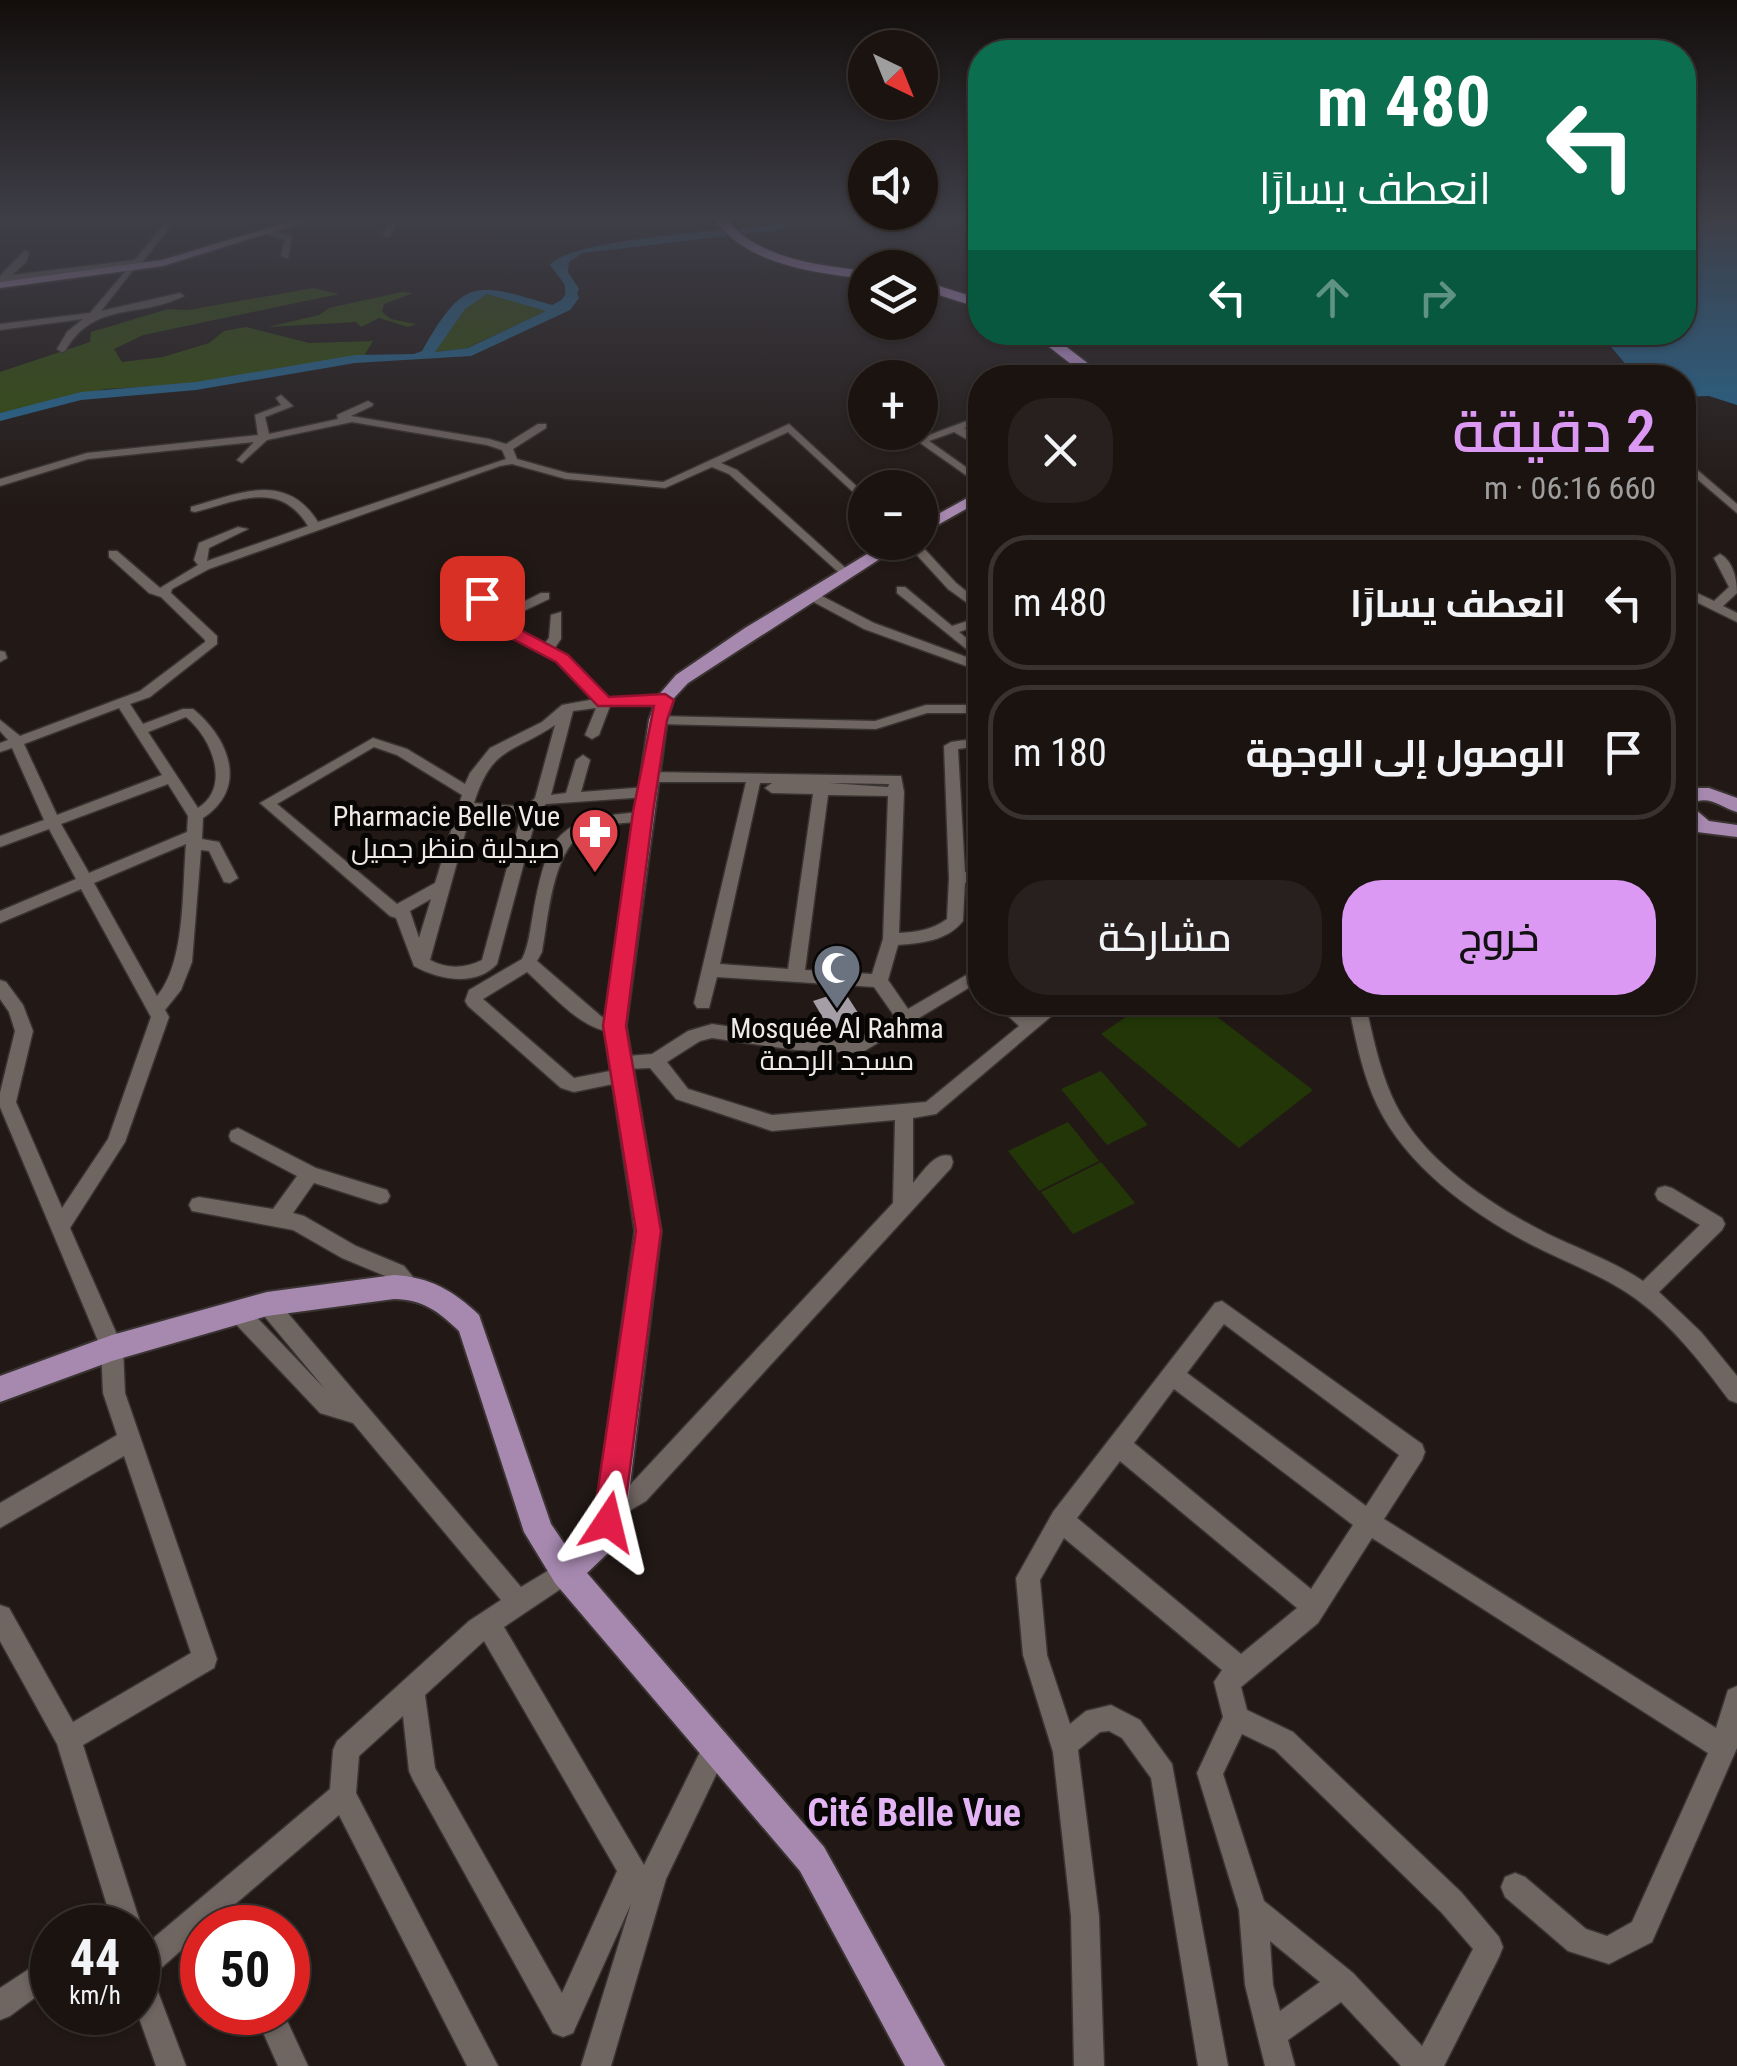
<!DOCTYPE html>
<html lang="ar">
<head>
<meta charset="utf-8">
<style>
	body { margin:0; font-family:"Roboto Condensed",Cairo,sans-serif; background:#27201e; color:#f1f3f6; direction:rtl; height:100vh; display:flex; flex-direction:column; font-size:38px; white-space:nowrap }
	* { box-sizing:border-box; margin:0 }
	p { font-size:32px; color:#9f9e9f }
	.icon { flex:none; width:55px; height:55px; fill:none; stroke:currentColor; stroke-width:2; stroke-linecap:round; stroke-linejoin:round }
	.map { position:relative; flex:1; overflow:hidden; direction:ltr }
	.details { position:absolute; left:968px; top:365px; width:728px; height:650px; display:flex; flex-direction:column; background:#1a1310; border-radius:40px; box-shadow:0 2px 8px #0004,0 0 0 2px #383230; direction:rtl }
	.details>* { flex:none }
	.hud { position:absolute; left:968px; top:40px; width:728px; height:305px; border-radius:40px; box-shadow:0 2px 8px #0004,0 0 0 2px #383230; direction:rtl; background:#0b6e4f; color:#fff; overflow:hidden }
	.needle { width:65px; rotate:137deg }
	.buttons { position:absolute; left:848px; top:30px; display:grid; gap:20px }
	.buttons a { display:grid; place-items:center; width:90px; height:90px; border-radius:50%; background:#1a1310; box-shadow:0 2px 8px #0004,0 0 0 2px #383230; font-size:50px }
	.speed { position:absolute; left:30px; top:1905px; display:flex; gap:20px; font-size:50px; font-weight:700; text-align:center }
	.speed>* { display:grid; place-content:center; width:130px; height:130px; border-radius:50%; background:#1a1310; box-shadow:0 2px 8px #0004,0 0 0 2px #383230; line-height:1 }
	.speed small { font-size:25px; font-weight:400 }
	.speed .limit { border:15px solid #d22; background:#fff; color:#111 }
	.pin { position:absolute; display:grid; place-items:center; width:85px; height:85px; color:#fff; margin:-42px; border-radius:20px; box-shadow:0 5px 15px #0006 }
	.me { position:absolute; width:110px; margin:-55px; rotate:10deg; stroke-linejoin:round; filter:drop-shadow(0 0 8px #0008) }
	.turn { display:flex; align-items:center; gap:35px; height:210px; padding:0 40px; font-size:45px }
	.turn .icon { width:130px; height:130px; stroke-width:2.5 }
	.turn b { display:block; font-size:70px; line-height:85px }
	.lanes { display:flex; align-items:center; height:95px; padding:0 40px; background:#0003; justify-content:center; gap:50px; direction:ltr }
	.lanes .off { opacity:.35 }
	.round { display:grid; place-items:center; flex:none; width:105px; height:105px; border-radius:40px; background:#27201e }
	.overview { display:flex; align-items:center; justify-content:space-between; height:170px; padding:0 40px }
	h1 { font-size:60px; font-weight:600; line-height:75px; color:#dc99f4 }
	.primary-button { display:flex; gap:20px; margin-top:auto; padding:20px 40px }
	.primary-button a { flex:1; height:115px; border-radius:40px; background:#dc99f4; color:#111; font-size:40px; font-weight:600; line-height:115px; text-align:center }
	.primary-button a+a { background:#27201e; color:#f1f3f6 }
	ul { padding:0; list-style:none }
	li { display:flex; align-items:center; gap:30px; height:135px; margin:0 20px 15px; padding:0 20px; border:5px solid #383230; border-radius:40px }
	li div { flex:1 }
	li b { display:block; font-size:38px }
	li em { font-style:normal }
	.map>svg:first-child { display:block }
</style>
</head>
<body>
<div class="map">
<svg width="1737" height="2066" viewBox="0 0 1737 2066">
	<rect width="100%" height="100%" fill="#221916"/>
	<g fill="#223608">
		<path d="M1146 1003H1199L1313 1090 1239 1148 1101 1034Z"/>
		<path d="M1101 1071 1148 1125 1107 1145 1061 1089Z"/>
		<path d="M1068 1122 1099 1161 1039 1191 1008 1151Z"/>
		<path d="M1101 1162 1135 1203 1073 1234 1041 1192Z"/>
	</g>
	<g fill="#34510a">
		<path d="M313 288 339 294 143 335 114 349 122 362 163 357 209 343 224 331 246 327 309 343 373 341 364 356 194 384 105 389 0 413V372L90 342 91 332 168 309 188 310Z"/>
		<path d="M402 292 413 293 384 304 382 312 391 319 416 324 408 327 379 318 361 327 356 322 268 327 319 315 329 308Z"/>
		<path d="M485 293 519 298 549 310 467 348 435 352C434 328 461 311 477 294Z"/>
	</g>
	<g fill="#256d9a">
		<path d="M797 219H811L777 230 583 253 569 262 568 272 579 289 572 304 555 308 569 290 550 265C566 240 733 229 770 226Z"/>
		<path d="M1683 219H1737V405L1709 396 1683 397 1682 378 1632 377 1629 368 1599 333 1682 332Z"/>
	</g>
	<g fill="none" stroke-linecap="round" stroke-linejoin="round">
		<path fill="#256d9a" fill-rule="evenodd" d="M564 280H572L579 298 570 310 471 356 355 363 196 390 81 400 0 421V413L81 392 196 382 355 355 414 354 422 351C465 275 476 283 552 305L566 298ZM487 294 546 311 468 348 435 352 465 309Z"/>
	</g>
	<path fill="#a59ea6" d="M844 991 862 1019 830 1030 813 1001Z"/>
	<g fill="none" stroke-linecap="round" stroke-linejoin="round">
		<g stroke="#393331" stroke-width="3">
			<g id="minor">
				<path d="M168 219H176L141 264 0 282V276L25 250 29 253 26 262 12 275 135 260Z"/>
				<path d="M390 219H398L391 235 387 237 383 235Z"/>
				<path d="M264 230 292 236 288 258 281 256 285 239 264 234Z"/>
				<path d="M130 266 134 269 101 311 180 293 184 296C138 319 95 300 65 351L62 352 57 349 67 332 83 319 0 330V324L90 313Z"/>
				<path d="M980 285V291L970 296 966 293Z"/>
				<path d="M281 395 293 406 265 417 269 434 338 419 337 415 368 401 373 404 372 406 351 416 489 439 506 444 538 424H546V428L513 449 517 459 567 473 663 482 789 424 865 494V503L788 432 721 463 737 470 850 572V578L846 579 729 474 712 467 665 488 566 479 512 464 500 466 209 569 172 589 171 593 217 636V644L150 697 130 704 143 724 183 709H193C229 738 249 788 203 818L202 839 219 842 238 878 230 883 224 882 209 851 201 850 192 962 181 990 165 1010 169 1017 125 1142 70 1228 123 1348 125 1393 217 1659 214 1668 83 1745 142 1928 138 1938V1928H114L57 1744 0 1641V1605L9 1608 73 1722 191 1653 124 1456 0 1528V1503L117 1435 103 1393 101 1348 0 1107V1093L15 1031 9 1012 0 999V980L6 982 23 1005 33 1031 16 1102 62 1208 108 1139 151 1017 81 889 0 923V911L76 879 49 829 0 847V836L44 820 12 748 0 752V743L8 740 0 731V720L20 736 140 691 205 642V640L161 597 149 593 109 557V551H117L160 588 198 565 194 560 199 543 238 527 248 529 209 548 207 561 308 526C279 479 239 501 195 512L191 511V507C239 493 286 471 318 522L506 459 502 450 487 445 352 422 267 440 242 463 237 460 254 442 88 459 0 486V479L87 453 258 435 255 415 281 405 276 398ZM119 708 162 775 57 815 24 744ZM186 717C211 737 232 786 198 808L148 732ZM168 784 188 816 187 832 89 873 61 824ZM186 844C182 888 186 962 157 996L94 883Z"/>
				<path d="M980 416V423L964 428 980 439V447L954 432 929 441 980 477V485L916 440Z"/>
				<path d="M1682 457 1737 504V513L1682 466Z"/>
				<path d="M905 542H918L956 583 980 602V612L948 589Z"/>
				<path d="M1720 554C1733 561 1737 579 1737 593L1723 606 1737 613V622L1682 595V586L1714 601 1729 587 1714 558Z"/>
				<path d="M897 587H905L952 626 980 617V625L959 632 980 649V660L897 593Z"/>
				<path d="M471 589H479L505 611 541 593H549V599L511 617 520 631 544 644 549 638 551 615 561 612V639L554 649 567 655 609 698 665 696 672 700 665 704 610 706 599 735 592 739 585 735 596 708 573 711 551 795 566 793 576 760 583 755 590 760 581 792 647 787 654 792 647 797 546 804 537 814 497 964C476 987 439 980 414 966L396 918 390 916 260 803 373 738 407 749 465 784 470 773 490 748 542 722 562 705 595 699 557 661 510 637 499 618 471 595ZM555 725 535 798 526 807 474 803C492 746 512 754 555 725ZM374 747 397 755 462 795 435 883 397 904 277 804ZM471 812 521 816 482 960C464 969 447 969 430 960ZM431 899 419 938 410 911Z"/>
				<path d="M808 593H816L874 623 980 662V671L864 629 808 599Z"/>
				<path d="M0 651 5 652 7 658 0 662Z"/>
				<path d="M926 705H980V713H927L876 729 658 724 651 720 658 716 875 721Z"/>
				<path d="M980 738V746L958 749 965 872H980V882L965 883 963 921C947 941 922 943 898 945L888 980 908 1009 980 967V981L861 1053 796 1050 712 1038 700 1041 667 1062 688 1089 772 1115 926 1102 1019 1026 993 1002H1013L1031 1016 1048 1002H1068L936 1114 913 1118V1183C923 1172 935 1151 951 1156L953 1162 951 1168 646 1501 612 1521 604 1517 600 1509 604 1501 630 1485 893 1203 895 1120 772 1131 676 1099 650 1068 626 1069 632 1075 629 1080 623 1082 574 1092 561 1088 468 1006 465 1001 469 990 522 959C529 945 530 929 533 914 548 832 558 818 642 812L647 814 650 817 647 820C630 824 611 822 593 828 552 841 549 916 542 952L537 961 602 1017 621 1021 624 1026 621 1031C587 1038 551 993 527 972L483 999 574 1078 620 1069 612 1062 615 1057 652 1054 688 1031 712 1024 796 1036 858 1039 895 1017 874 987 717 977 709 1008H697L694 1003 746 782H649L642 777 649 772 901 776 904 792 899 933C917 932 932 930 947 919L949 878 944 746 951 742ZM760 783H815H772L765 788 772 793 813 794 788 969 720 964ZM829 783 889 784 888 787ZM828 795 888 796 883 939 872 974 805 970Z"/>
				<path d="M1348 1002H1365C1373 1037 1380 1073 1396 1105 1425 1162 1491 1205 1546 1233 1579 1249 1613 1261 1643 1281L1700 1225 1658 1200 1655 1194 1658 1188 1665 1186 1672 1188 1722 1218 1725 1224 1722 1230 1659 1292 1701 1332 1737 1376V1403L1729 1400C1702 1364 1673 1326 1636 1299 1603 1275 1564 1262 1528 1243 1469 1211 1407 1167 1377 1105 1362 1073 1355 1037 1348 1002Z"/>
				<path d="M238 1128 316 1168 387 1190 390 1196 387 1202 380 1204 314 1183 293 1213 304 1216 356 1246 404 1266 422 1288 419 1294 412 1297 405 1294 390 1278 342 1258 293 1230 192 1211 189 1205 192 1199 199 1197 273 1209 297 1176 231 1141 229 1136 231 1131Z"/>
				<path d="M267 1295 274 1297 521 1587 566 1560 574 1564 578 1572 574 1580 504 1627 644 1865 708 1736 717 1732 726 1736 730 1745 726 1754 666 1879 611 2066H581L631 1904 573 2033 563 2037 553 2033 413 1780 409 1771 403 1716 359 1756 356 1793 498 2066H467L339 1815 233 1906 243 1928H215L213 1924 202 1928V1932L152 1976 186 2066H156L137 2012 138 1951 330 1789 333 1750 337 1741 469 1621 501 1600 353 1423 320 1413 231 1319 228 1312 231 1305 238 1303 245 1305 325 1389 260 1311 257 1304 260 1297ZM484 1641 617 1871 562 1993 435 1768 425 1695Z"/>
				<path d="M1222 1301 1422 1444 1425 1452 1422 1460 1384 1519 1716 1728 1728 1690 1737 1686V1748L1652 1942 1609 1964 1568 1951 1505 1897 1501 1887 1505 1877 1515 1873 1525 1877 1586 1929 1607 1936 1632 1922 1708 1753 1372 1538 1318 1623 1241 1687 1247 1710 1293 1732 1461 1892 1499 1937 1503 1947 1499 1957 1444 2066H1401L1341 2002 1288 2040 1295 2066H1265L1245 1985 1239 1910 1197 1773 1223 1717 1214 1682 1222 1670 1064 1538 1040 1580 1047 1655 1070 1724 1086 1711 1111 1705 1140 1720 1172 1764 1228 2066H1198L1151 1778 1122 1738 1109 1731 1100 1732 1078 1750 1099 1916 1104 2066H1074L1071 1916 1053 1752 1023 1655 1016 1578 1053 1512 1215 1303ZM1224 1324 1399 1455 1366 1506 1187 1373ZM1174 1389 1353 1525 1311 1589 1134 1443ZM1120 1461 1297 1608 1241 1654 1077 1518ZM1242 1734 1275 1750 1441 1912 1473 1949 1422 2046 1353 1973 1264 1901 1223 1774ZM1270 1941 1320 1982 1280 2011 1273 1985Z"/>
				<path d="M52 1954V1985L10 2016 0 2020V1988Z"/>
				<path d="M254 2012H283L308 2066H278Z"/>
			</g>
		</g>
		<g stroke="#393331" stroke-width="4">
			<g id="major">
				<path d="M298 219H314L163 266 0 288V282L162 260Z"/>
				<path d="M980 491V501L920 535V524Z"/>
				<path d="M887 542H906L688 683 674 698 667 720 626 1026 661 1231 627 1509 609 1552 587 1573 824 1847 945 2066H905L800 1871 555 1583 524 1532 459 1331C438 1311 424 1300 394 1299L267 1316 112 1361 0 1402V1376L112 1335 267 1292 394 1275C430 1277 454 1291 479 1315L551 1524 568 1549 587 1530 597 1508 635 1231 604 1026 649 720 657 697 676 675 745 628Z"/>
				<path d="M1695 788H1709L1737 798V812C1720 807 1707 793 1690 805L1709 821 1737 825V837L1697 832 1682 819V792Z"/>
			</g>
		</g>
		<g stroke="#393331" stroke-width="3">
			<g id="highway">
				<path d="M714 219H727C757 259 819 265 865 271V279C812 272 747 265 714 219Z"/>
				<path d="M920 280 980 299V308L920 289Z"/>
				<path d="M1030 332H1047L1107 378H1089Z"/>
			</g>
		</g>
		<use href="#minor" fill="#6f6561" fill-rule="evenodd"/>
		<use href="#major" fill="#a789b0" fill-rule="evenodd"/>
		<use href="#highway" fill="#cda1e4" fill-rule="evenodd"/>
	</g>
	<linearGradient id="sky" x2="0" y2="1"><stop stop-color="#130e0c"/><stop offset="0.43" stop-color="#3e3e47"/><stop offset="1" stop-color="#3e3e47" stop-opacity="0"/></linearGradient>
	<rect width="1737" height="508" fill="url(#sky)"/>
	<path fill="#e11d48" stroke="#92132f" stroke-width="2.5" d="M477 595H488L510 612 521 630 568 655 609 697 665 694 674 700 667 720 653 812 626 1026 661 1231 623 1522 619 1533 608 1538 597 1533 593 1522 636 1231 603 1026 633 812 654 706H598L556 662 509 637 498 619 477 601Z"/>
	<defs>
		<g id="pharmacy-pin" transform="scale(2.5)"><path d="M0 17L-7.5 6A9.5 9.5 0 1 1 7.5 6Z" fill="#e0444e" stroke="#080605"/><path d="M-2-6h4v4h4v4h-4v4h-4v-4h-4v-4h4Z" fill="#fff"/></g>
		<g id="mosque-pin" transform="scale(2.5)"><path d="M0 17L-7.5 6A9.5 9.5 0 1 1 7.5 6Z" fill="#6b7280" stroke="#080605"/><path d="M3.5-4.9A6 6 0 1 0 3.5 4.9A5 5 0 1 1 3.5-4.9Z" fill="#fff"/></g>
	</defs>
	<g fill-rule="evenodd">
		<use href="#pharmacy-pin" x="595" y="832"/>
		<use href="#mosque-pin" x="837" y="968"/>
	</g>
	<g text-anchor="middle" stroke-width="10" stroke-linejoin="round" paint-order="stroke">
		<g font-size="28" fill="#efe9e7" stroke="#080605" text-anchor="end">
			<text x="560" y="826">Pharmacie Belle Vue<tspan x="560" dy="32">صيدلية منظر جميل</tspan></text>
			<text x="837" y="1038" text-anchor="middle">Mosquée Al Rahma<tspan x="837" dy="32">مسجد الرحمة</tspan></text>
		</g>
		<g font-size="38" font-weight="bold" fill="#e4b5f5" stroke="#080605">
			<text x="914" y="1826">Cité Belle Vue</text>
		</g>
	</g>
</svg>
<div class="buttons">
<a><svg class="needle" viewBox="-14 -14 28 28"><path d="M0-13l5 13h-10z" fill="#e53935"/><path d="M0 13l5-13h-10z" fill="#9f9e9f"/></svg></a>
<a><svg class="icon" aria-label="sound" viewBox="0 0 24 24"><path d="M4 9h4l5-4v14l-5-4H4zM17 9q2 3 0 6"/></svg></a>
<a><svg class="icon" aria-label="layers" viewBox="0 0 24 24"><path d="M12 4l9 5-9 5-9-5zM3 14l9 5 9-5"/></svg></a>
<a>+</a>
<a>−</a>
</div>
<div class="speed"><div>44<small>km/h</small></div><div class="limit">50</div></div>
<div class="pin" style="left:482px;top:598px;background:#d93025"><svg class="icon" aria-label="arrive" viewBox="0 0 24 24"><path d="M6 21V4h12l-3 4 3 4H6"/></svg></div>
<svg class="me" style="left:608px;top:1522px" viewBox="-20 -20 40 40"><path d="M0-17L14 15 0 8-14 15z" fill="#e11d48" stroke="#fff" stroke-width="4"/></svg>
<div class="hud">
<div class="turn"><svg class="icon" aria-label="left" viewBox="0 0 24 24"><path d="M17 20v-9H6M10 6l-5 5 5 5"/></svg><div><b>480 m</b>انعطف يسارًا</div></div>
<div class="lanes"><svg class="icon" aria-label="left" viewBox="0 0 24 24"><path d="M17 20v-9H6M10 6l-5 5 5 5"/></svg><svg class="icon off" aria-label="ahead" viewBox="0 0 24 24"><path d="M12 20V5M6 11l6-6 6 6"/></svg><svg class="icon off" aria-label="right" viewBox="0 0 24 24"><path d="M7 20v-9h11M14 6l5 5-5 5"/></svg></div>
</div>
<section class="details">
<div class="overview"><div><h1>2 دقيقة</h1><p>660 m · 06:16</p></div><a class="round"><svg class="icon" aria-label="close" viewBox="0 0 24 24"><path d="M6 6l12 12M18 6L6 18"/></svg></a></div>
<ul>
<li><svg class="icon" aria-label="left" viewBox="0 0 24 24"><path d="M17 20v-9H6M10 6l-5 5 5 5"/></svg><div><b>انعطف يسارًا</b></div><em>480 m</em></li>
<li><svg class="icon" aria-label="arrive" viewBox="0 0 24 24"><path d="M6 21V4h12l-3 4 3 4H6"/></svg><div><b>الوصول إلى الوجهة</b></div><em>180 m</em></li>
</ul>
<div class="primary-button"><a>خروج</a><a>مشاركة</a></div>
</section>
</div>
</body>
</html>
